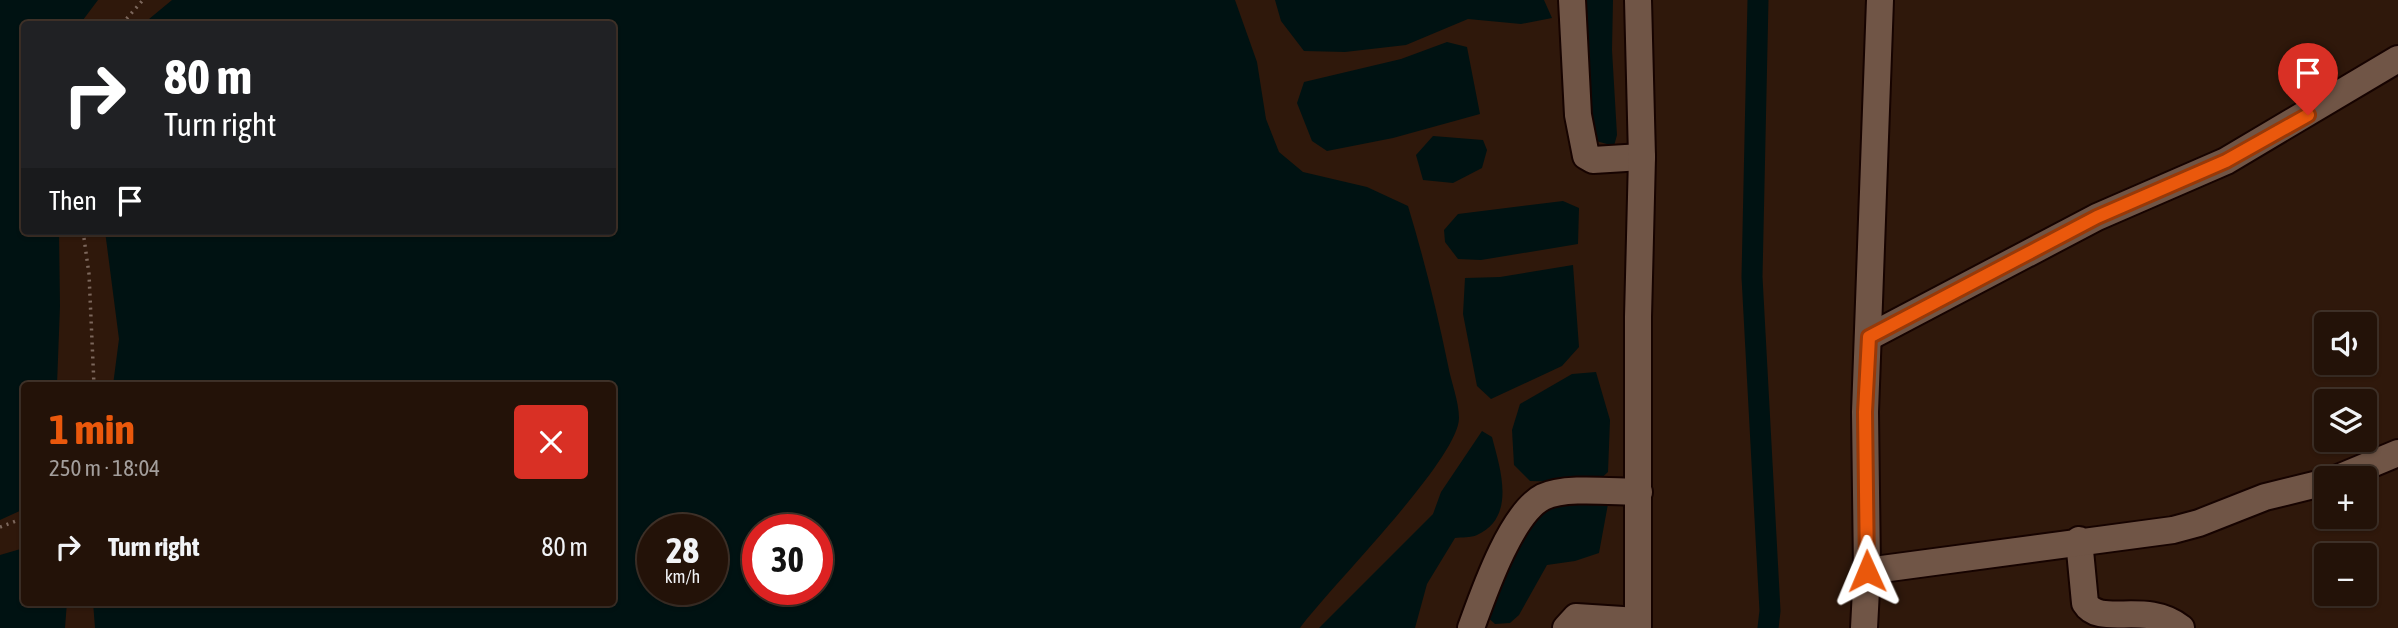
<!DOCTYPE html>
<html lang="en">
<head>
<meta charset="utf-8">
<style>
	body { margin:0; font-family:"Asap Condensed",sans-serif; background:#2f2016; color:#f1f3f6; height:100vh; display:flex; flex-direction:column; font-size:26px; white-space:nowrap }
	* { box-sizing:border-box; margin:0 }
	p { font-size:23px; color:#a39e9c }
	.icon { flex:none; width:38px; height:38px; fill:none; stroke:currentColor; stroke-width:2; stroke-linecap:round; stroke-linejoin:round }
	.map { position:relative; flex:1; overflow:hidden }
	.panel { position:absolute; left:21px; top:382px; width:595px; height:224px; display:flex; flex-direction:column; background:#231208; border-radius:7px; box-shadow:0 2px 5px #0004,0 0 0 2px #403229 }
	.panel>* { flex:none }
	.guide { position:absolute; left:21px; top:21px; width:595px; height:214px; border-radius:7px; box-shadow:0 2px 5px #0004,0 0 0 2px #403229; background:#202124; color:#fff; overflow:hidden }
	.controls { position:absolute; left:2314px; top:312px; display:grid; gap:14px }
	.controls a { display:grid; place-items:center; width:63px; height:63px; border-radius:7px; background:#231208; box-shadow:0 2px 5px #0004,0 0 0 2px #403229; font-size:35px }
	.speed { position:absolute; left:637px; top:514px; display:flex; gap:14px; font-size:35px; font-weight:700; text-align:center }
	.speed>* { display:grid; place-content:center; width:91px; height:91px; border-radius:50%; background:#231208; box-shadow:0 2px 5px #0004,0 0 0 2px #403229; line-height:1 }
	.speed small { font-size:18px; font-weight:400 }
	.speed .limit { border:10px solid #d22; background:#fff; color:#111 }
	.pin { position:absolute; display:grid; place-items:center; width:60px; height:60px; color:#fff; margin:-72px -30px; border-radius:50% 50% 50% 0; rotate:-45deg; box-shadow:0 0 7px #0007 }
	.pin .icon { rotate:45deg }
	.me { position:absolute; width:77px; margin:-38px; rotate:359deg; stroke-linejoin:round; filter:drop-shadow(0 0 5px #0008) }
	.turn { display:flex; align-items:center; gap:24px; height:147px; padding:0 28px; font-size:32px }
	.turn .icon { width:91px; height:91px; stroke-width:2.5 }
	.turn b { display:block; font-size:49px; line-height:60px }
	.then { display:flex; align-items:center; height:66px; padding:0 28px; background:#0003; gap:14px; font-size:26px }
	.round { display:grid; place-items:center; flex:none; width:74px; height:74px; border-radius:7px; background:#2f2016 }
	.headline { display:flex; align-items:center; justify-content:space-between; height:119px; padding:0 28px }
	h1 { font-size:42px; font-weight:700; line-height:52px; color:#ea580c }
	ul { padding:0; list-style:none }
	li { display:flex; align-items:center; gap:21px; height:91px; padding:0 28px }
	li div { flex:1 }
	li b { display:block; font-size:26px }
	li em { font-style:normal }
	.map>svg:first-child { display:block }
</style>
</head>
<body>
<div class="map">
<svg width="2398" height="628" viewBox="0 0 2398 628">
	<rect width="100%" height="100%" fill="#2f180b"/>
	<g fill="#001212" fill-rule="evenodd">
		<path d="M0 0H98L80 24H24V231H59L60 306 57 385H24V509L0 520Z"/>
		<path d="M172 0H1235L1257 62 1266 119 1279 152 1303 172 1367 187 1408 206C1424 259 1437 311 1448 365 1451 382 1459 401 1459 418 1459 459 1329 588 1300 628H95L93 602H612V385H113L119 339 105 231H612V24H143ZM712 530V590H653V530ZM758 530H817V590H758Z"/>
		<path d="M1275 0H1544L1552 18 1521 24 1468 19 1406 45 1345 52 1304 51 1281 21Z"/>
		<path d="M1578 0H1613L1612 50 1617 135 1614 146 1589 139Z"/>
		<path d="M1447 42 1467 47 1480 114 1393 138 1327 151 1312 141 1297 103 1304 82 1401 59Z"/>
		<path d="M1433 136 1483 140 1487 150 1482 168 1453 183 1423 180 1416 155Z"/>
		<path d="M1563 201 1579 208 1578 244 1481 260 1458 259 1445 242 1444 230 1458 214Z"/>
		<path d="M1573 265 1579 347 1562 366 1491 399 1477 386 1463 314 1465 278 1500 277Z"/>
		<path d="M1596 372 1610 420 1608 472 1596 483 1530 481 1514 465 1512 430 1520 404 1572 374Z"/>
		<path d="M1482 431 1492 437C1500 468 1517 517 1477 535 1471 538 1461 537 1455 538L1427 584 1415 628H1319L1433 514 1441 492Z"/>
		<path d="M1558 502 1608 504 1599 553 1575 561 1547 565 1519 615 1510 623 1495 624 1483 613 1530 510Z"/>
		<path d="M24 548V602H67L65 628H0V555Z"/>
	</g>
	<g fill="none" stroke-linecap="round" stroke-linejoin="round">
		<path stroke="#001212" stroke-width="21" d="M1758 0 1752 277 1770 611 1768 628"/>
		<g stroke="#160300" stroke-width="30">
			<g id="minor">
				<path d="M1572 0 1578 115 1586 156 1593 160 1642 157"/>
				<path d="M1869 337 2097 217 2226 161 2398 59"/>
				<path d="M2338 478 2398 453"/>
				<path d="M2079 540 2085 603C2100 628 2146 600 2181 628"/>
				<path d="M1867 571 2173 530 2199 523 2265 497 2326 482"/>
				<path d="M1471 628C1483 595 1511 513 1543 497 1565 486 1614 492 1639 492"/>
				<path d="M1566 628 1576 617 1638 621"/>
				<path d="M1638 628V317L1642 157 1638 0"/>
				<path d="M1864 628 1867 571 1865 412 1880 0"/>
			</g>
		</g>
		<g stroke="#7c675c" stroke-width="3.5" stroke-dasharray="2 5" stroke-linecap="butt">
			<path d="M122 24 143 0"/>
			<path d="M83 231 89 274 94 385"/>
			<path d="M0 527 24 518"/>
		</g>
		<use href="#minor" stroke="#705546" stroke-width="26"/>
	</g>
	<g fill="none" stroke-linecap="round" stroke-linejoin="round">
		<g stroke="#983908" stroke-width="18">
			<path id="route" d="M1867 571 1865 412 1869 337 2097 217 2226 161 2308 115"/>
		</g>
		<use href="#route" stroke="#ea580c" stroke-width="12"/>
	</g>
</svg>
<div class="controls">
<a><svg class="icon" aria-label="sound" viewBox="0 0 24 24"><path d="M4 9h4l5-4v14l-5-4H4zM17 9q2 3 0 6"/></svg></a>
<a><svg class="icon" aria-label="layers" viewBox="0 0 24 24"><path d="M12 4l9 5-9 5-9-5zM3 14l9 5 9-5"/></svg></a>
<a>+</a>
<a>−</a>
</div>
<div class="speed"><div>28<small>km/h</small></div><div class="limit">30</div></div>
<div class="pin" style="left:2308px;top:115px;background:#d93025"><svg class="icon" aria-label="arrive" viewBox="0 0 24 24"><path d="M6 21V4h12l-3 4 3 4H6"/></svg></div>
<svg class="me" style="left:1867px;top:571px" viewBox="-20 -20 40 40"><path d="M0-17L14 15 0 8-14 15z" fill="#ea580c" stroke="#fff" stroke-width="4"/></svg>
<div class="guide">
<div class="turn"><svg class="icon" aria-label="right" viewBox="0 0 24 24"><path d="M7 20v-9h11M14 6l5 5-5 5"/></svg><div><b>80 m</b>Turn right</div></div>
<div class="then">Then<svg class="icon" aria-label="arrive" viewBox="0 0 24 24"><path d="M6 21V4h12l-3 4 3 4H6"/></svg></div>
</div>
<section class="panel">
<div class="headline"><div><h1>1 min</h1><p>250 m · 18:04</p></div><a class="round" style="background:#d93025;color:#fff"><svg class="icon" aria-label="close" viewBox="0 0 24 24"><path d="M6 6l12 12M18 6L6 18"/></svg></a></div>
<ul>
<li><svg class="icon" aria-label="right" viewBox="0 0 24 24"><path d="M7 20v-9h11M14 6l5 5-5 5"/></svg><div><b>Turn right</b></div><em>80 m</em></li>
</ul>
</section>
</div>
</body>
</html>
